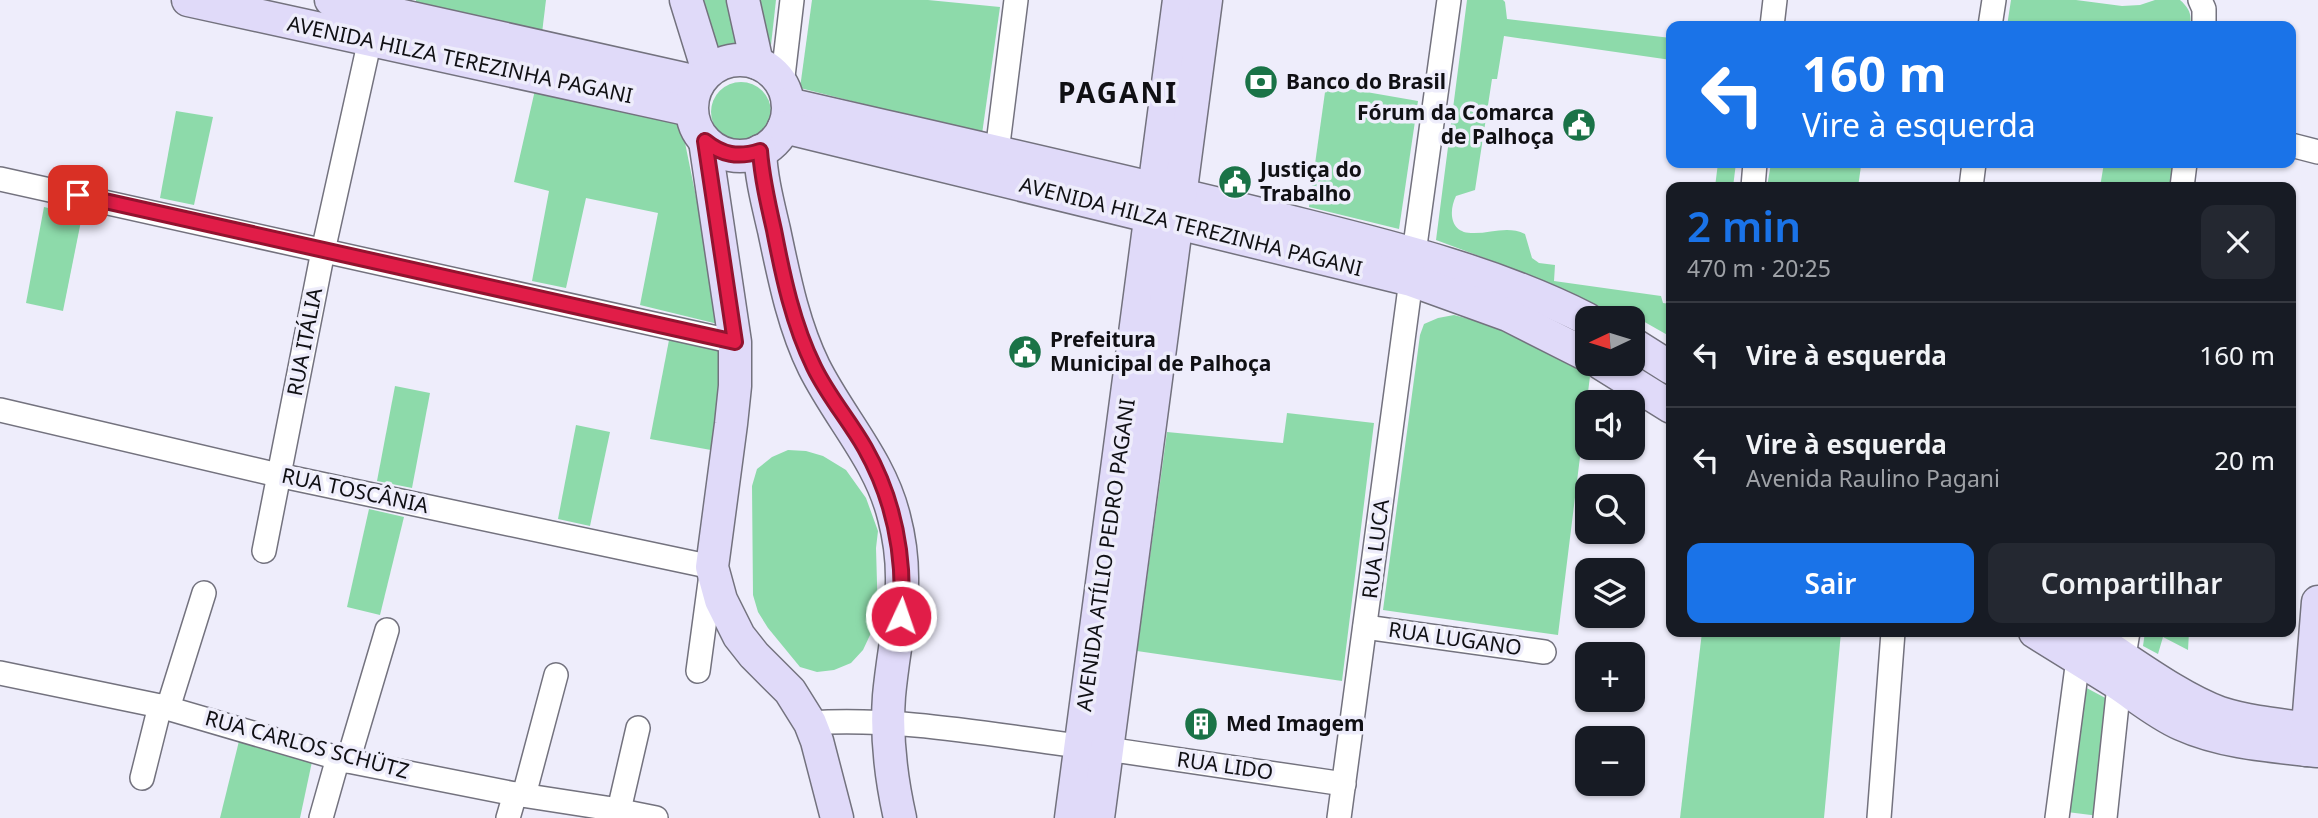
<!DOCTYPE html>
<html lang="pt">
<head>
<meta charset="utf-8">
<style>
	body { margin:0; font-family:"Noto Sans",sans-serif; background:#242831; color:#f1f3f6; height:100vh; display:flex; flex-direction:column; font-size:26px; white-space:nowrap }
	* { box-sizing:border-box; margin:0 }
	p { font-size:23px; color:#9ea1a6 }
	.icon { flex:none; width:38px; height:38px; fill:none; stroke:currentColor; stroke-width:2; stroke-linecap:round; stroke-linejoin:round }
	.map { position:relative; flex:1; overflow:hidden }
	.drawer { position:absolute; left:1666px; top:182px; width:630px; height:455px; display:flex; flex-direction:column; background:#171b24; border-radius:14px; box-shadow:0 2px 5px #0004 }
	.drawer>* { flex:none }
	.top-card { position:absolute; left:1666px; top:21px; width:630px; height:147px; border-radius:14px; box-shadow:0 2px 5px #0004; background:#1a73e8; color:#fff; overflow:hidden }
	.needle { width:46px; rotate:266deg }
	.buttons { position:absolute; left:1575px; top:306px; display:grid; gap:14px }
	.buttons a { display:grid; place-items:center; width:70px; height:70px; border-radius:14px; background:#171b24; box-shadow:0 2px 5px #0004; font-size:35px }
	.pin { position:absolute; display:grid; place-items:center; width:60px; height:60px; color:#fff; margin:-30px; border-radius:14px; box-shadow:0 4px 10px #0006 }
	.me { position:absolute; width:77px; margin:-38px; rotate:3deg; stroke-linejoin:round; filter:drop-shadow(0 0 5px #0008) }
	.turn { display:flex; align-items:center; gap:24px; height:147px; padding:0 21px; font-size:32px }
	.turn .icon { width:91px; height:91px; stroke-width:2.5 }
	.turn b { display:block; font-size:49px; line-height:60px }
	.round { display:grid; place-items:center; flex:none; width:74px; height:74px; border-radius:14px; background:#242831 }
	.summary { display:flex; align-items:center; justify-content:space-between; height:119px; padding:0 21px }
	h1 { font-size:42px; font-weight:600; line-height:52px; color:#1a73e8 }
	.action { display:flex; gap:14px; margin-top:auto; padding:14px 21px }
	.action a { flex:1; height:80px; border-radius:14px; background:#1a73e8; color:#fff; font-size:28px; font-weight:600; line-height:80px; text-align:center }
	.action a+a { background:#242831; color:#f1f3f6 }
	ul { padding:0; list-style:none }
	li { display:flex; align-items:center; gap:21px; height:105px; padding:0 21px; border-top:2px solid #363941 }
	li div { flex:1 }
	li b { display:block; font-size:26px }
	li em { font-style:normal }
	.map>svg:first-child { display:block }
</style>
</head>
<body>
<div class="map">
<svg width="2318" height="818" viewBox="0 0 2318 818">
	<rect width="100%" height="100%" fill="#eeedfb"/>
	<g fill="#8ddaaa">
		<path d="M416 0H546L542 33 415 5Z"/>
		<path d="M699 0H730L739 44 725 50 716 48Z"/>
		<path d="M753 0H776L771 45 760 38Z"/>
		<path d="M812 0H928L1000 7 982 134 800 88Z"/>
		<path d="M1467 0H1503L1505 2 1507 19 1671 38V60L1504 36 1497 79H1492L1475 190 1456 196C1449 210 1449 232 1471 233 1490 234 1507 225 1525 234L1532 258 1539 263 1555 265 1554 281 1661 296 1663 303 1671 304V337L1620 308 1610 311 1514 269 1436 240Z"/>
		<path d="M2011 0H2076L2122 6 2140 5 2155 0H2180C2189 8 2192 14 2190 26H2007Z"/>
		<circle cx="741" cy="112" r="30"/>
		<path d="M1326 85 1418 101 1399 229 1309 207Z"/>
		<path d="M535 90 681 123 722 325 640 305 658 213 586 198 566 288 532 281 549 191 514 182Z"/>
		<path d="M176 111 213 117 194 205 160 198Z"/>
		<path d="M1718 163H1736L1733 187H1715Z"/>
		<path d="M1771 163H1833L1861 166 1858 187H1767Z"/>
		<path d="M2104 163H2173L2170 187H2100Z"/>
		<path d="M44 207 82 216 63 311 26 303Z"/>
		<path d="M1454 315C1502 327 1546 348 1591 368L1558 635 1383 610 1420 335 1424 324 1438 318Z"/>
		<path d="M669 340 727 351 711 450 650 439Z"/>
		<path d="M395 386 430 393 412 488 377 481Z"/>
		<path d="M1287 413 1374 423 1342 681 1137 651 1167 432 1283 443Z"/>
		<path d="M576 425 610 432 590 526 558 519Z"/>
		<path d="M788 450 806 451 823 456 846 470 866 498 878 531 876 548 878 618 863 650 851 663 834 670 817 672 800 667 768 628 758 612 753 595 752 486 757 469 772 457Z"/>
		<path d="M369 509 404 517 380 615 347 607Z"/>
		<path d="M1702 632H1841L1824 818H1680Z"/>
		<path d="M2145 632H2189L2188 650 2163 637 2158 654 2143 646Z"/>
		<path d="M2081 685 2111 701 2099 816 2067 812Z"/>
		<path d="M240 737 313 757 300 818H220Z"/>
	</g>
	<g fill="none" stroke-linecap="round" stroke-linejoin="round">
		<g stroke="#73727e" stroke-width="26">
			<g id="street">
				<path d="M2200 0 2204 9V26"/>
				<path d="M1772 26 1775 0"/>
				<path d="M1990 26 1994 0"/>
				<path d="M782 85 792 0"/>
				<path d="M2291 145 2318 152"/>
				<path d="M997 152 1016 0"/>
				<path d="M0 179 735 342"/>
				<path d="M1753 187 1755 163"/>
				<path d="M1971 187 1974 163"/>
				<path d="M2182 187 2185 163"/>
				<path d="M1414 253 1449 0"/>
				<path d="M0 410 278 475 712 567 698 671"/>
				<path d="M264 551 323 251 373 26"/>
				<path d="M1365 627 1544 652"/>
				<path d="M0 673 160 706 348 761 515 794 606 808 656 818"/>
				<path d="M168 708 204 593"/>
				<path d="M810 723C900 717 991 735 1080 746"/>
				<path d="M1107 749 1344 784"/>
				<path d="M348 761 387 630"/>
				<path d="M142 778 160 706"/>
				<path d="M524 795 556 675"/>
				<path d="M619 810 638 728"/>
				<path d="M321 818 338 758"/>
				<path d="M508 818 515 794"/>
				<path d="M1339 818 1411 280"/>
				<path d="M1879 818 1893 632"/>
				<path d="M2057 818 2078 659"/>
				<path d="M2105 818 2119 685 2128 632"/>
			</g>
		</g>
		<g stroke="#73727e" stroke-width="35">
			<g id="secondary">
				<path d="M188 0 691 110"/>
				<path d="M331 0 698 82"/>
				<path d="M686 0 708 71"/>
				<path d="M743 0 757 63"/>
				<circle cx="740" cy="108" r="48"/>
				<path d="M788 104C944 140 1100 175 1256 213 1369 242 1482 266 1587 319"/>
				<path d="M784 127 1411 280 1508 315 1587 355"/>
				<path d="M705 141 735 342V386L731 424 712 567 721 600 739 636 754 655 790 691 810 723 817 741 837 818"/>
				<path d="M760 151C761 178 768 204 774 230 784 277 793 324 814 367 840 419 880 460 894 517 912 585 895 630 889 696 886 737 891 778 900 818"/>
				<path d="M1633 344 1671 368"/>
				<path d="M1602 364 1671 407"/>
				<path d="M2035 632C2062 649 2090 666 2117 683 2138 697 2158 714 2181 724 2223 743 2272 746 2318 751"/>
				<path d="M2084 632C2125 657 2176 697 2220 713 2245 721 2270 724 2295 727"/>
				<path d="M2306 750 2318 602"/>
				<path d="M1071 818 1179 0"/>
				<path d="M1098 818 1206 0"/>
			</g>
		</g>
		<use href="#street" stroke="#fff" stroke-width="23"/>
		<use href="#secondary" stroke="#e0daf9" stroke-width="32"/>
	</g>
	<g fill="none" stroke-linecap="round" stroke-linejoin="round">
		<g stroke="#92132f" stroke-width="18">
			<path id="route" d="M78 195 735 342 705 141C722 155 738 158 760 151 762 178 768 204 774 230 783 277 793 324 814 367 828 396 849 420 865 448 895 501 905 556 901 616"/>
		</g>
		<use href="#route" stroke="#e11d48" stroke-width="12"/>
	</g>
	<defs>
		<g id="bank-disc" transform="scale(1.75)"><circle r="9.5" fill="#1a7347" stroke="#eeedfb"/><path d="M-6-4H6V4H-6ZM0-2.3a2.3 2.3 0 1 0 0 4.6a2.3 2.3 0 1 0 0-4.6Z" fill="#fff"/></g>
		<g id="civic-disc" transform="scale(1.75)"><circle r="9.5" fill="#1a7347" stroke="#eeedfb"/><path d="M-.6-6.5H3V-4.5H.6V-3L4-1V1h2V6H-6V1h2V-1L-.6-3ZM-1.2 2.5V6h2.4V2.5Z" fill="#fff"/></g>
		<g id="building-disc" transform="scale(1.75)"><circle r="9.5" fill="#1a7347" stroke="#eeedfb"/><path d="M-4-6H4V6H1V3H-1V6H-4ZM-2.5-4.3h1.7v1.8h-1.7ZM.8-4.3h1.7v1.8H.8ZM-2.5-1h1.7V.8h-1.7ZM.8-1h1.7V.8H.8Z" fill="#fff"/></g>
	</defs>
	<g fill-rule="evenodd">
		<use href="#bank-disc" x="1261" y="82"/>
		<use href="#civic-disc" x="1579" y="125"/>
		<use href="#civic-disc" x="1235" y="182"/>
		<use href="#civic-disc" x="1025" y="352"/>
		<use href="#building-disc" x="1201" y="724"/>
	</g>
	<g text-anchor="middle" stroke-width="7" stroke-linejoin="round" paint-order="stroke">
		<g font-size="21" fill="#101014" stroke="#eeedfb">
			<text transform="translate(460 60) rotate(12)" y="7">AVENIDA HILZA TEREZINHA PAGANI</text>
			<text transform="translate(1191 227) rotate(14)" y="7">AVENIDA HILZA TEREZINHA PAGANI</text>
			<text transform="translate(305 342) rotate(-79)" y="7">RUA ITÁLIA</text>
			<text transform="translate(355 491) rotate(12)" y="7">RUA TOSCÂNIA</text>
			<text transform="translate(1376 549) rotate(-83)" y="7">RUA LUCA</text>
			<text transform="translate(1106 555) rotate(-82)" y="7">AVENIDA ATÍLIO PEDRO PAGANI</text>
			<text transform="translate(1455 639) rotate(8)" y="7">RUA LUGANO</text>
			<text transform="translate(307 745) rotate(15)" y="7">RUA CARLOS SCHÜTZ</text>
			<text transform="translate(1225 766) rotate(8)" y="7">RUA LIDO</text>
		</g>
		<g font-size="21" font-weight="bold" fill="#101014" stroke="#eeedfb" text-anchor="start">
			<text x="1286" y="89">Banco do Brasil</text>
			<text x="1554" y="120" text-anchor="end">Fórum da Comarca<tspan x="1554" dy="24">de Palhoça</tspan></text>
			<text x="1260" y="177">Justiça do<tspan x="1260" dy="24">Trabalho</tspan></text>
			<text x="1050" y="347">Prefeitura<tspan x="1050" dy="24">Municipal de Palhoça</tspan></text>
			<text x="1226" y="731">Med Imagem</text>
		</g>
		<g font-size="28" font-weight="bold" letter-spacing="2" fill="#101014" stroke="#eeedfb">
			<text x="1118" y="103">PAGANI</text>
		</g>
	</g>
</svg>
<div class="buttons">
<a><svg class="needle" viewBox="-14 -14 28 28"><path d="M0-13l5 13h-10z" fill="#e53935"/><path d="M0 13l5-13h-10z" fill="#9ea1a6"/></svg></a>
<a><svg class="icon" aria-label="sound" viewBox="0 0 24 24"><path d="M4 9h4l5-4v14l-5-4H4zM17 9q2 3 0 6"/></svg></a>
<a><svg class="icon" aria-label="search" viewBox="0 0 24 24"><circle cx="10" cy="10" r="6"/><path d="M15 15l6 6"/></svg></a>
<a><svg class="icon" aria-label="layers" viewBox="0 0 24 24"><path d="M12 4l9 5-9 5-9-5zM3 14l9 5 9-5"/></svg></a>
<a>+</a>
<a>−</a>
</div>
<div class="pin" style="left:78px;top:195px;background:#d93025"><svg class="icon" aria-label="arrive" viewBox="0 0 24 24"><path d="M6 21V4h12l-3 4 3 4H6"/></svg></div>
<svg class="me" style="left:901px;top:616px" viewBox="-20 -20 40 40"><circle r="17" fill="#e11d48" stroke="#fff" stroke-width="3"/><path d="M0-11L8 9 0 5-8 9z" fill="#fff"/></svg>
<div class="top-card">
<div class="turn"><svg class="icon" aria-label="left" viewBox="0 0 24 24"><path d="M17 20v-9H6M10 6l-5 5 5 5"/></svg><div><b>160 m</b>Vire à esquerda</div></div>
</div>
<section class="drawer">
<div class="summary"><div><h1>2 min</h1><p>470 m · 20:25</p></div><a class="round"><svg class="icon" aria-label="close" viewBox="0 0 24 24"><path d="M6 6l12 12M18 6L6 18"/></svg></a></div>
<ul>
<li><svg class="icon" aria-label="left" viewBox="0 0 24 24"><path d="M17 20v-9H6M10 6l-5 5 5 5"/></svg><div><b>Vire à esquerda</b></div><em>160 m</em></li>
<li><svg class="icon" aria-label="left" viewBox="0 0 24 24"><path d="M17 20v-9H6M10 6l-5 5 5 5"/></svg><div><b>Vire à esquerda</b><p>Avenida Raulino Pagani</p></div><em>20 m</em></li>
</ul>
<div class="action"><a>Sair</a><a>Compartilhar</a></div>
</section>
</div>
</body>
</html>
